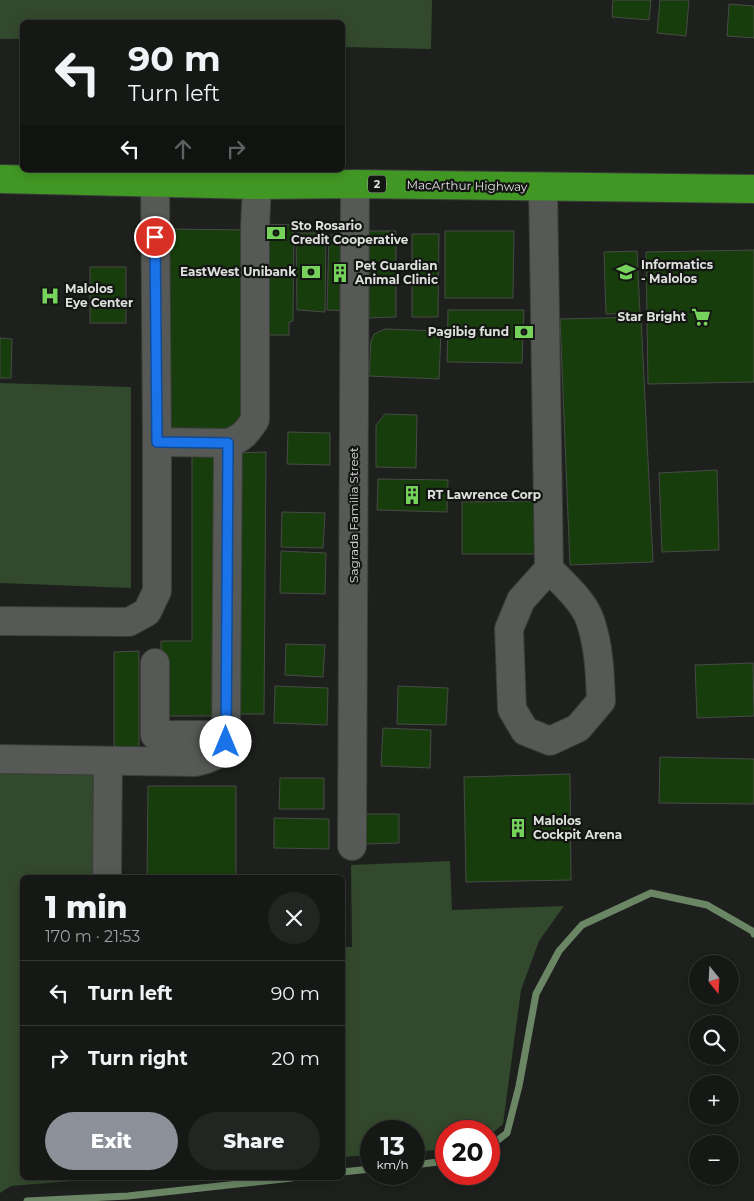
<!DOCTYPE html>
<html lang="en">
<head>
<meta charset="utf-8">
<style>
	body { margin:0; font-family:Montserrat,sans-serif; background:#232523; color:#f1f3f6; height:100vh; display:flex; flex-direction:column; font-size:19px; white-space:nowrap }
	* { box-sizing:border-box; margin:0 }
	p { font-size:16px; color:#9ea0a1 }
	.icon { flex:none; width:28px; height:28px; fill:none; stroke:currentColor; stroke-width:2; stroke-linecap:round; stroke-linejoin:round }
	.map { position:relative; flex:1; overflow:hidden }
	.sheet { position:absolute; left:20px; top:875px; width:325px; height:305px; display:flex; flex-direction:column; background:#161816; border-radius:8px; box-shadow:0 2px 12px #0003,0 0 0 1px #353735 }
	.sheet>* { flex:none }
	.guide { position:absolute; left:20px; top:20px; width:325px; height:152px; border-radius:8px; box-shadow:0 2px 12px #0003,0 0 0 1px #353735; background:#161816; color:#f1f3f6; overflow:hidden }
	.needle { width:32px; rotate:162deg }
	.buttons { position:absolute; left:689px; top:955px; display:grid; gap:10px }
	.buttons a { display:grid; place-items:center; width:50px; height:50px; border-radius:50%; background:#161816; box-shadow:0 2px 12px #0003,0 0 0 1px #353735; font-size:25px }
	.speed { position:absolute; left:360px; top:1120px; display:flex; gap:10px; font-size:25px; font-weight:700; text-align:center }
	.speed>* { display:grid; place-content:center; width:65px; height:65px; border-radius:50%; background:#161816; box-shadow:0 2px 12px #0003,0 0 0 1px #353735; line-height:1 }
	.speed small { font-size:12px; font-weight:400 }
	.speed .limit { border:8px solid #d22; background:#fff; color:#111 }
	.pin { position:absolute; display:grid; place-items:center; width:42px; height:42px; color:#fff; margin:-21px; border:2px solid #fff; border-radius:50%; box-shadow:0 1px 5px #0007 }
	.me { position:absolute; width:55px; margin:-28px; rotate:0deg; stroke-linejoin:round; filter:drop-shadow(0 0 4px #0008) }
	.turn { display:flex; align-items:center; gap:18px; height:105px; padding:0 25px; font-size:22px }
	.turn .icon { width:65px; height:65px; stroke-width:2.5 }
	.turn b { display:block; font-size:35px; line-height:42px }
	.lanes { display:flex; align-items:center; height:48px; padding:0 25px; background:#0003; justify-content:center; gap:25px; direction:ltr }
	.lanes .off { opacity:.35 }
	.round { display:grid; place-items:center; flex:none; width:52px; height:52px; border-radius:26px; background:#232523 }
	.summary { display:flex; align-items:center; justify-content:space-between; height:85px; padding:0 25px }
	h1 { font-size:30px; font-weight:800; line-height:38px }
	.button { display:flex; gap:10px; margin-top:auto; padding:10px 25px }
	.button a { flex:1; height:58px; border-radius:30px; background:#8c9099; color:#fff; font-size:20px; font-weight:800; line-height:58px; text-align:center }
	.button a+a { background:#232523; color:#f1f3f6 }
	ul { padding:0; list-style:none }
	li { display:flex; align-items:center; gap:15px; height:65px; padding:0 25px; border-top:1px solid #353735 }
	li div { flex:1 }
	li b { display:block; font-size:19px }
	li em { font-style:normal }
	.map>svg:first-child { display:block }
</style>
</head>
<body>
<div class="map">
<svg width="754" height="1201" viewBox="0 0 754 1201">
	<rect width="100%" height="100%" fill="#1d201d"/>
	<g fill="#33492d">
		<path d="M0 0H432L431 49 343 47 342 22H22V39H0Z"/>
		<path d="M0 383 131 387V588L0 583Z"/>
		<path d="M0 773 118 774V877L22 878V1178H107L11 1186 0 1193Z"/>
		<path d="M450 861 452 910 564 906 539 941 521 990 503 1124 489 1136V1131H446V1149L414 1152V1131H371V1155L343 1157 342 947H352L351 865Z"/>
	</g>
	<g fill="none" stroke-linecap="round" stroke-linejoin="round">
		<g stroke="#6a8664" stroke-width="7">
			<path d="M489 1147 507 1133 519 1086 536 994 559 951 582 925 651 893 707 905 754 932V934"/>
			<path d="M414 1165 446 1161"/>
			<path d="M342 1172 371 1169"/>
			<path d="M27 1201 128 1196 292 1178"/>
		</g>
	</g>
	<g fill="#183d0c" stroke="#484a47">
		<path d="M613 0H651L649 20 612 17Z"/>
		<path d="M660 0H689L686 36 657 33Z"/>
		<path d="M729 4 754 6V38L727 36Z"/>
		<path d="M260 224 294 225 293 321 289 322V335H260Z"/>
		<path d="M163 229 251 230 252 412 231 436 164 434Z"/>
		<path d="M368 231H396V317L369 318Z"/>
		<path d="M445 231H514L513 298H445Z"/>
		<path d="M296 233H326L325 312 297 310Z"/>
		<path d="M412 234H439L438 317H412Z"/>
		<path d="M329 235H352L351 311 327 310Z"/>
		<path d="M754 250V382L648 384 646 252Z"/>
		<path d="M637 251 640 313 606 314 604 252Z"/>
		<rect x="90" y="267" width="36" height="56"/>
		<path d="M448 310H524L522 363 447 362Z"/>
		<path d="M641 317 653 562 570 565 560 319Z"/>
		<path d="M385 329 441 331 439 379 369 376 371 341 374 334Z"/>
		<path d="M0 338 12 339 11 378H0Z"/>
		<path d="M385 414 417 415 416 468 376 467V425Z"/>
		<path d="M288 432 330 433V465L287 464Z"/>
		<path d="M266 452 264 714H230L232 453Z"/>
		<path d="M192 455H223L222 716H161V641H192Z"/>
		<path d="M717 470 719 550 662 552 659 473Z"/>
		<path d="M378 479 448 480 447 512 377 510Z"/>
		<path d="M539 501 540 554H462V502Z"/>
		<path d="M282 512 325 513 323 548 281 547Z"/>
		<path d="M281 551 326 553 325 594 280 593Z"/>
		<path d="M286 644 325 645 323 677 285 675Z"/>
		<path d="M139 651V747H114V652Z"/>
		<path d="M753 663 754 716 697 718 695 665Z"/>
		<path d="M275 686 328 688 327 725 274 723Z"/>
		<path d="M398 686 448 688 446 725 397 724Z"/>
		<path d="M383 728 431 730 430 768 381 766Z"/>
		<path d="M660 757 754 759V804L659 803Z"/>
		<path d="M570 774 571 880 466 882 464 777Z"/>
		<path d="M280 778H324V809H279Z"/>
		<path d="M148 786H236V878H147Z"/>
		<path d="M366 814H399V843L366 844Z"/>
		<path d="M274 818 329 819V849L274 848Z"/>
	</g>
	<g fill="none" stroke-linecap="round" stroke-linejoin="round">
		<g stroke="#3b3d3b" stroke-width="30">
			<g id="minor">
				<path d="M155 181 157 442 228 443C242 439 247 432 255 420V227L257 185"/>
				<path d="M543 187 549 569 521 600 509 629 512 709 525 731 550 741 578 728 601 701C600 674 599 646 590 620 584 602 562 582 549 569"/>
				<path d="M0 621 129 622 147 612 157 591V442"/>
				<path d="M155 663V735H226L228 443"/>
				<path d="M0 759 195 762C210 759 226 754 226 735"/>
				<path d="M352 846 355 184"/>
				<path d="M107 878 108 761"/>
			</g>
		</g>
		<g stroke="#3b3d3b" stroke-width="30">
			<path id="highway" d="M0 179 257 185 355 184 754 189"/>
		</g>
		<use href="#minor" stroke="#565956" stroke-width="28"/>
		<use href="#highway" stroke="#419724" stroke-width="28"/>
	</g>
	<g fill="none" stroke-linecap="round" stroke-linejoin="round">
		<g stroke="#114b97" stroke-width="12">
			<path id="route" d="M155 237 157 442 228 443 226 742"/>
		</g>
		<use href="#route" stroke="#1a73e8" stroke-width="9"/>
	</g>
	<defs>
		<g id="bank-bare" transform="scale(1.5)"><path d="M-6-4H6V4H-6ZM0-2.3a2.3 2.3 0 1 0 0 4.6a2.3 2.3 0 1 0 0-4.6Z" fill="#75d25b" stroke="#141614" stroke-width="2.5" paint-order="stroke"/></g>
		<g id="school-bare" transform="scale(1.5)"><path d="M0-5L7-2L0 1L-7-2ZM-4 1L0 2.5L4 1V4Q0 6-4 4Z" fill="#75d25b" stroke="#141614" stroke-width="2.5" paint-order="stroke"/></g>
		<g id="building-bare" transform="scale(1.5)"><path d="M-4-6H4V6H1V3H-1V6H-4ZM-2.5-4.3h1.7v1.8h-1.7ZM.8-4.3h1.7v1.8H.8ZM-2.5-1h1.7V.8h-1.7ZM.8-1h1.7V.8H.8Z" fill="#75d25b" stroke="#141614" stroke-width="2.5" paint-order="stroke"/></g>
		<g id="hospital-bare" transform="scale(1.5)"><path d="M-5-5h3v3.5h4V-5h3V5h-3V1.5h-4V5h-3Z" fill="#75d25b" stroke="#141614" stroke-width="2.5" paint-order="stroke"/></g>
		<g id="supermarket-bare" transform="scale(1.5)"><path d="M-6-5.5h2.5l.6 2H6L4.5 2H-2.5L-4.4-4H-6ZM-1.5 3.2a1.3 1.3 0 1 0 .1 0ZM3 3.2a1.3 1.3 0 1 0 .1 0Z" fill="#75d25b" stroke="#141614" stroke-width="2.5" paint-order="stroke"/></g>
	</defs>
	<g fill-rule="evenodd">
		<use href="#bank-bare" x="276" y="233"/>
		<use href="#bank-bare" x="311" y="272"/>
		<use href="#school-bare" x="626" y="272"/>
		<use href="#building-bare" x="340" y="273"/>
		<use href="#hospital-bare" x="50" y="296"/>
		<use href="#supermarket-bare" x="701" y="317"/>
		<use href="#bank-bare" x="524" y="332"/>
		<use href="#building-bare" x="412" y="495"/>
		<use href="#building-bare" x="518" y="828"/>
	</g>
	<g text-anchor="middle" stroke-width="4.5" stroke-linejoin="round" paint-order="stroke">
		<rect fill="#141614" stroke="#a1a3a1" stroke-width="1" x="368" y="175.5" width="18" height="17" rx="4"/>
		<g font-size="11" font-weight="bold" fill="#dee0de">
			<text x="377" y="188">2</text>
		</g>
		<g font-size="12" fill="#dee0de" stroke="#141614">
			<text transform="translate(467 186) rotate(1)" y="4">MacArthur Highway</text>
			<text transform="translate(354 515) rotate(-90)" y="4">Sagrada Familia Street</text>
		</g>
		<g font-size="12" font-weight="bold" fill="#dee0de" stroke="#141614" text-anchor="start">
			<text x="291" y="230">Sto Rosario<tspan x="291" dy="14">Credit Cooperative</tspan></text>
			<text x="641" y="269">Informatics<tspan x="641" dy="14">- Malolos</tspan></text>
			<text x="355" y="270">Pet Guardian<tspan x="355" dy="14">Animal Clinic</tspan></text>
			<text x="296" y="276" text-anchor="end">EastWest Unibank</text>
			<text x="65" y="293">Malolos<tspan x="65" dy="14">Eye Center</tspan></text>
			<text x="686" y="321" text-anchor="end">Star Bright</text>
			<text x="509" y="336" text-anchor="end">Pagibig fund</text>
			<text x="427" y="499">RT Lawrence Corp</text>
			<text x="533" y="825">Malolos<tspan x="533" dy="14">Cockpit Arena</tspan></text>
		</g>
	</g>
</svg>
<div class="buttons">
<a><svg class="needle" viewBox="-14 -14 28 28"><path d="M0-13l5 13h-10z" fill="#e53935"/><path d="M0 13l5-13h-10z" fill="#9ea0a1"/></svg></a>
<a><svg class="icon" aria-label="search" viewBox="0 0 24 24"><circle cx="10" cy="10" r="6"/><path d="M15 15l6 6"/></svg></a>
<a>+</a>
<a>−</a>
</div>
<div class="speed"><div>13<small>km/h</small></div><div class="limit">20</div></div>
<div class="pin" style="left:155px;top:237px;background:#d93025"><svg class="icon" aria-label="arrive" viewBox="0 0 24 24"><path d="M6 21V4h12l-3 4 3 4H6"/></svg></div>
<svg class="me" style="left:226px;top:742px" viewBox="-20 -20 40 40"><circle r="19" fill="#fff"/><path d="M0-13L10 11 0 6-10 11z" fill="#1a73e8"/></svg>
<div class="guide">
<div class="turn"><svg class="icon" aria-label="left" viewBox="0 0 24 24"><path d="M17 20v-9H6M10 6l-5 5 5 5"/></svg><div><b>90 m</b>Turn left</div></div>
<div class="lanes"><svg class="icon" aria-label="left" viewBox="0 0 24 24"><path d="M17 20v-9H6M10 6l-5 5 5 5"/></svg><svg class="icon off" aria-label="ahead" viewBox="0 0 24 24"><path d="M12 20V5M6 11l6-6 6 6"/></svg><svg class="icon off" aria-label="right" viewBox="0 0 24 24"><path d="M7 20v-9h11M14 6l5 5-5 5"/></svg></div>
</div>
<section class="sheet">
<div class="summary"><div><h1>1 min</h1><p>170 m · 21:53</p></div><a class="round"><svg class="icon" aria-label="close" viewBox="0 0 24 24"><path d="M6 6l12 12M18 6L6 18"/></svg></a></div>
<ul>
<li><svg class="icon" aria-label="left" viewBox="0 0 24 24"><path d="M17 20v-9H6M10 6l-5 5 5 5"/></svg><div><b>Turn left</b></div><em>90 m</em></li>
<li><svg class="icon" aria-label="right" viewBox="0 0 24 24"><path d="M7 20v-9h11M14 6l5 5-5 5"/></svg><div><b>Turn right</b></div><em>20 m</em></li>
</ul>
<div class="button"><a>Exit</a><a>Share</a></div>
</section>
</div>
</body>
</html>
